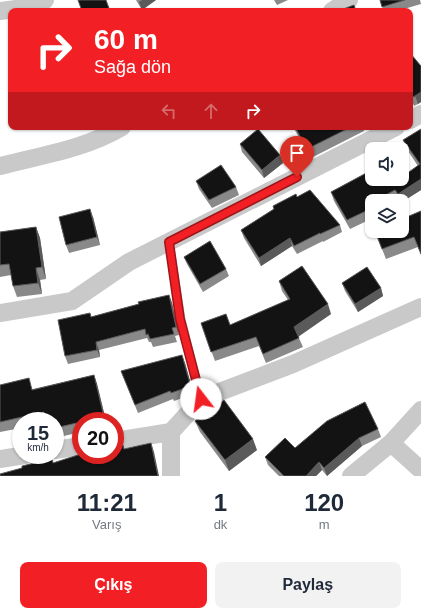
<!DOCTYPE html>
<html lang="tr">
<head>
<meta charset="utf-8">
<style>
	body { margin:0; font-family:Arial,sans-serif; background:#f2f2f3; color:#1f2937; height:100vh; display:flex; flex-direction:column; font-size:15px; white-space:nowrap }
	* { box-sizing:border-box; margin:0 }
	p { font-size:13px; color:#747a83 }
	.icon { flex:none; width:22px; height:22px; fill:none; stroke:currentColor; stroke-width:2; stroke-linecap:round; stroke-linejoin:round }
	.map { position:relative; height:476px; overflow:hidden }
	.side { display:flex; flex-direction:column; background:#fff; flex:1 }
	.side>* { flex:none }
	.top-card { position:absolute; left:8px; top:8px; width:405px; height:122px; border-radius:8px; box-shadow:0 1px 3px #0004; background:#f22025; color:#fff; overflow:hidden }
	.fabs { position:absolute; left:365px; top:142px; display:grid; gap:8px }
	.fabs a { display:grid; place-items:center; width:44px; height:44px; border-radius:8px; background:#fff; box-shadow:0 1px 3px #0004; font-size:20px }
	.speed { position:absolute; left:12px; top:412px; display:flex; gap:8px; font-size:20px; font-weight:700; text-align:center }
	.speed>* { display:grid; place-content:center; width:52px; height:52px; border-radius:50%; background:#fff; box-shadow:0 1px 3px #0004; line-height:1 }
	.speed small { font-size:10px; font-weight:400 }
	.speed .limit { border:6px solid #d22; background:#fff; color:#111 }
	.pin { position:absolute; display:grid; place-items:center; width:34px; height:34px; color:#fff; margin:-41px -17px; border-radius:50% 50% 50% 0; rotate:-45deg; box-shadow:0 0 4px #0007 }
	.pin .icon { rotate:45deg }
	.me { position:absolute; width:44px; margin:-22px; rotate:345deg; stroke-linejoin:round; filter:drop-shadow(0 0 3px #0008) }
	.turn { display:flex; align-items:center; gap:14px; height:84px; padding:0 20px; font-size:18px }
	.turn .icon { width:52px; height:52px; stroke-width:2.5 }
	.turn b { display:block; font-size:28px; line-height:34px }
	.lanes { display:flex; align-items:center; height:38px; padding:0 20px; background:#0003; justify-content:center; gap:20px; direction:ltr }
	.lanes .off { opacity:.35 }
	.eta { display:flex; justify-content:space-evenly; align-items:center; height:68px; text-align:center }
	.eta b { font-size:24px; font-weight:800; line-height:28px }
	.primary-button { display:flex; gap:8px; margin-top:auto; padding:8px 20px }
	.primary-button a { flex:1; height:46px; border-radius:8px; background:#f22025; color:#fff; font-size:16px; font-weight:800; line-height:46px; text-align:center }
	.primary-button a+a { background:#f2f2f3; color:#1f2937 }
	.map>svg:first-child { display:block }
</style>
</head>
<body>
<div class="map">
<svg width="421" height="476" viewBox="0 0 421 476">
	<rect width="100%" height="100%" fill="#fff"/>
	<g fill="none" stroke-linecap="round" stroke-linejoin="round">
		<path stroke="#c9c9c9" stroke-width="9" d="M169 242 181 319 201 399"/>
		<g stroke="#c9c9c9" stroke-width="18">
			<path d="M0 11 23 8 45 0"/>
			<path d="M332 11 349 0"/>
			<path d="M410 120 421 114"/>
			<path d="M0 166C42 155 85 149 122 127"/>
			<path d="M0 313 72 301 129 262 396 127"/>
			<path d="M115 441 171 432 201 399 293 364 421 307"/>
			<path d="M391 443 421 470"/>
			<path d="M55 450 81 446"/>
			<path d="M0 459 25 455"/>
			<path d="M171 476V432"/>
			<path d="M351 476 391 443 421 410"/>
		</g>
	</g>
	<g fill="#898989">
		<path d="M136 0H156L142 10Z"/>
		<path d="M274 0H288L277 5Z"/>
		<path d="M380 0H420L421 4 397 11H384Z"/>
		<path d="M421 66V102L418 104 414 106 410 96Z"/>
		<path d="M293 127H363L364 131 311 158Z"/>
		<path d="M421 129V190L402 202V201H400L398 199 394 201H372V212L369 214 371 219 350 229 334 201 331 192 372 170 370 165 372 164V179L402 177 418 166 406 148 403 140Z"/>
		<path d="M240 144 280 155 283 163 264 178 242 152Z"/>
		<path d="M196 181 236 187 239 195 212 208 199 189Z"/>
		<path d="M297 197 340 225 342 232 323 242V241L297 254 292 246 261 266 244 238 241 230 274 209 273 206Z"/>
		<path d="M421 211V255L418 247 386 259 375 231Z"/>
		<path d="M93 217 100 245 69 253 66 245Z"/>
		<path d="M36 227 40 238 46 279 40 280 42 294 17 297 13 286 11 275 0 277V232Z"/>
		<path d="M184 257 226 269 229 276 203 292 187 264Z"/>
		<path d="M279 281 331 314 298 336 303 347 266 363 259 346 215 361 201 323 230 325 288 300 282 291Z"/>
		<path d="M342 283 381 288 383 296 358 312 345 291Z"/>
		<path d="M169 295 172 303 179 335 175 336 177 342 153 347 151 342H149L147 338 99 350 100 357 68 364 65 356 91 317 139 304Z"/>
		<path d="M185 363 193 392 191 395 174 401 173 399 138 413 121 371Z"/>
		<path d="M94 375 97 384 106 421H81V432L55 438V421H21V428L0 432V385L33 389Z"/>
		<path d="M195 421 257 450 229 471 200 432Z"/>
		<path d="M378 429 381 437 362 446 327 476 322 470 316 476H279L268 465 265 457 295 448Z"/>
	</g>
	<g fill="#5a5a5a">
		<path d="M142 0H156L142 10 139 2Z"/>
		<path d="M421 92V102L418 104 415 96Z"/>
		<path d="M280 155 283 163 264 178 262 170Z"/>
		<path d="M421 179V190L402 202V201H400L398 194Z"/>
		<path d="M90 209 93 217 100 245 97 237Z"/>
		<path d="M36 227 40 238 46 279 42 267Z"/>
		<path d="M290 238 292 246 261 266 259 258Z"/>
		<path d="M36 268 40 280 42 294 38 283Z"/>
		<path d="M381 288 383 296 358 312 355 304Z"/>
		<path d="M169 295 172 303 179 335 176 327Z"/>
		<path d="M328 304 331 314 298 337 294 327Z"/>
		<path d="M96 342 99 350 100 357 97 350Z"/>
		<path d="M182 355 185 363 193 392 191 395 188 387Z"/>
		<path d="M94 375 97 384 106 421H105L104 417Z"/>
		<path d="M359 438 362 446 327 476 324 468Z"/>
		<path d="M253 439 257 450 229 471 225 460Z"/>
		<path d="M151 443 154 452 159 476H158Z"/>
		<path d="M319 462 322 470 316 476H306Z"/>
	</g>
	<g fill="#131313" stroke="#5a5a5a">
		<path d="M78 0H106L110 11H82Z"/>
		<path d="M380 0H405L382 7Z"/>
		<path d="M354 5 356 11H338Z"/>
		<path d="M410 53 421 66V92L415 96 411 98 410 96Z"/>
		<path d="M295 127H351L307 149Z"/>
		<path d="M258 129 280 155 262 170 240 144Z"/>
		<path d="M421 129V179L398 194 395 190 374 201H372V202L365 205 368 210 347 220 331 192 372 170V179H402V177L420 164 403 140Z"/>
		<path d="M372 164V169L370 165Z"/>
		<path d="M221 165 236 187 209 200 196 181Z"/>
		<path d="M310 190 340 225 320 234V233L294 246 290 238 259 258 241 230 274 209 273 206 296 194 297 197Z"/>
		<path d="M90 209 97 237 66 245 59 217Z"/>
		<path d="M421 211V254L414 237 382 249 375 231H402V219Z"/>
		<path d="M36 227 42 267 36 268 38 283 13 286 9 264 0 265V232Z"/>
		<path d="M210 241 226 269 200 284 184 257Z"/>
		<path d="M302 266 328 304 294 327 299 338 263 354 256 337 211 352 201 323 226 314 230 325 290 299 279 281Z"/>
		<path d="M367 267 381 288 355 304 342 283Z"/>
		<path d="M169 295 176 327 172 328 174 334 150 339 148 334 146 335 145 329 96 342 97 350 65 356 58 320 90 313 91 317 139 304 138 302Z"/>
		<path d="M182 355 190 384 188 387 171 393 170 391 135 405 121 371Z"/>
		<path d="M94 375 104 417 86 421H81V422L55 428V421H46L44 412 0 422V385L29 378 32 390Z"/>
		<path d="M224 400 253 439 225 460 195 421Z"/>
		<path d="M365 402 378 429 359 438 324 468 319 462 306 476H284L265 457 285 438 295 448 327 421Z"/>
		<path d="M151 443 158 476H0V474L22 468V466L52 459 53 463 81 454V455H115V447L123 445 124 449Z"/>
	</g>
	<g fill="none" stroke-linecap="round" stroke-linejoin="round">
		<g stroke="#9d1518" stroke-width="10">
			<path id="route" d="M201 399 180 319 169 242 297 177"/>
		</g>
		<use href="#route" stroke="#f22025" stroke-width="7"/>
	</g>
</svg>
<div class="fabs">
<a><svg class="icon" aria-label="sound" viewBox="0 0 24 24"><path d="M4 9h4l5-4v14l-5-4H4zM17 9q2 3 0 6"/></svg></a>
<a><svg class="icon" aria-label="layers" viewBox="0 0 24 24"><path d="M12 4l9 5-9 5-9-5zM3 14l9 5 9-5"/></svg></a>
</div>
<div class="speed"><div>15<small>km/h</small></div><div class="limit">20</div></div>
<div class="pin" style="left:297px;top:177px;background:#d93025"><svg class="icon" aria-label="arrive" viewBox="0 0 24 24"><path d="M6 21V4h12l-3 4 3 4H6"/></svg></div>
<svg class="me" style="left:201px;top:399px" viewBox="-20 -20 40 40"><circle r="19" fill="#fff"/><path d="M0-13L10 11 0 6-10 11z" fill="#f22025"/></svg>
<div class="top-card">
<div class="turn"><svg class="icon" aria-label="right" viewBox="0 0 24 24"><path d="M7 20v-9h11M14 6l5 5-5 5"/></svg><div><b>60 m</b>Sağa dön</div></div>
<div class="lanes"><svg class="icon off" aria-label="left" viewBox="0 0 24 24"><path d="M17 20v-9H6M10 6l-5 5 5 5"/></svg><svg class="icon off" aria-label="ahead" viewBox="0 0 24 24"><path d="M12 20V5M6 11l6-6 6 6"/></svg><svg class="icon" aria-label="right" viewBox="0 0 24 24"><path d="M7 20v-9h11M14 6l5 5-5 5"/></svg></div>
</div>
</div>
<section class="side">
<div class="eta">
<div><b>11:21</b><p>Varış</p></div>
<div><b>1</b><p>dk</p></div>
<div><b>120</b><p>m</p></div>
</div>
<div class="primary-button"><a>Çıkış</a><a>Paylaş</a></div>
</section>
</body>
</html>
